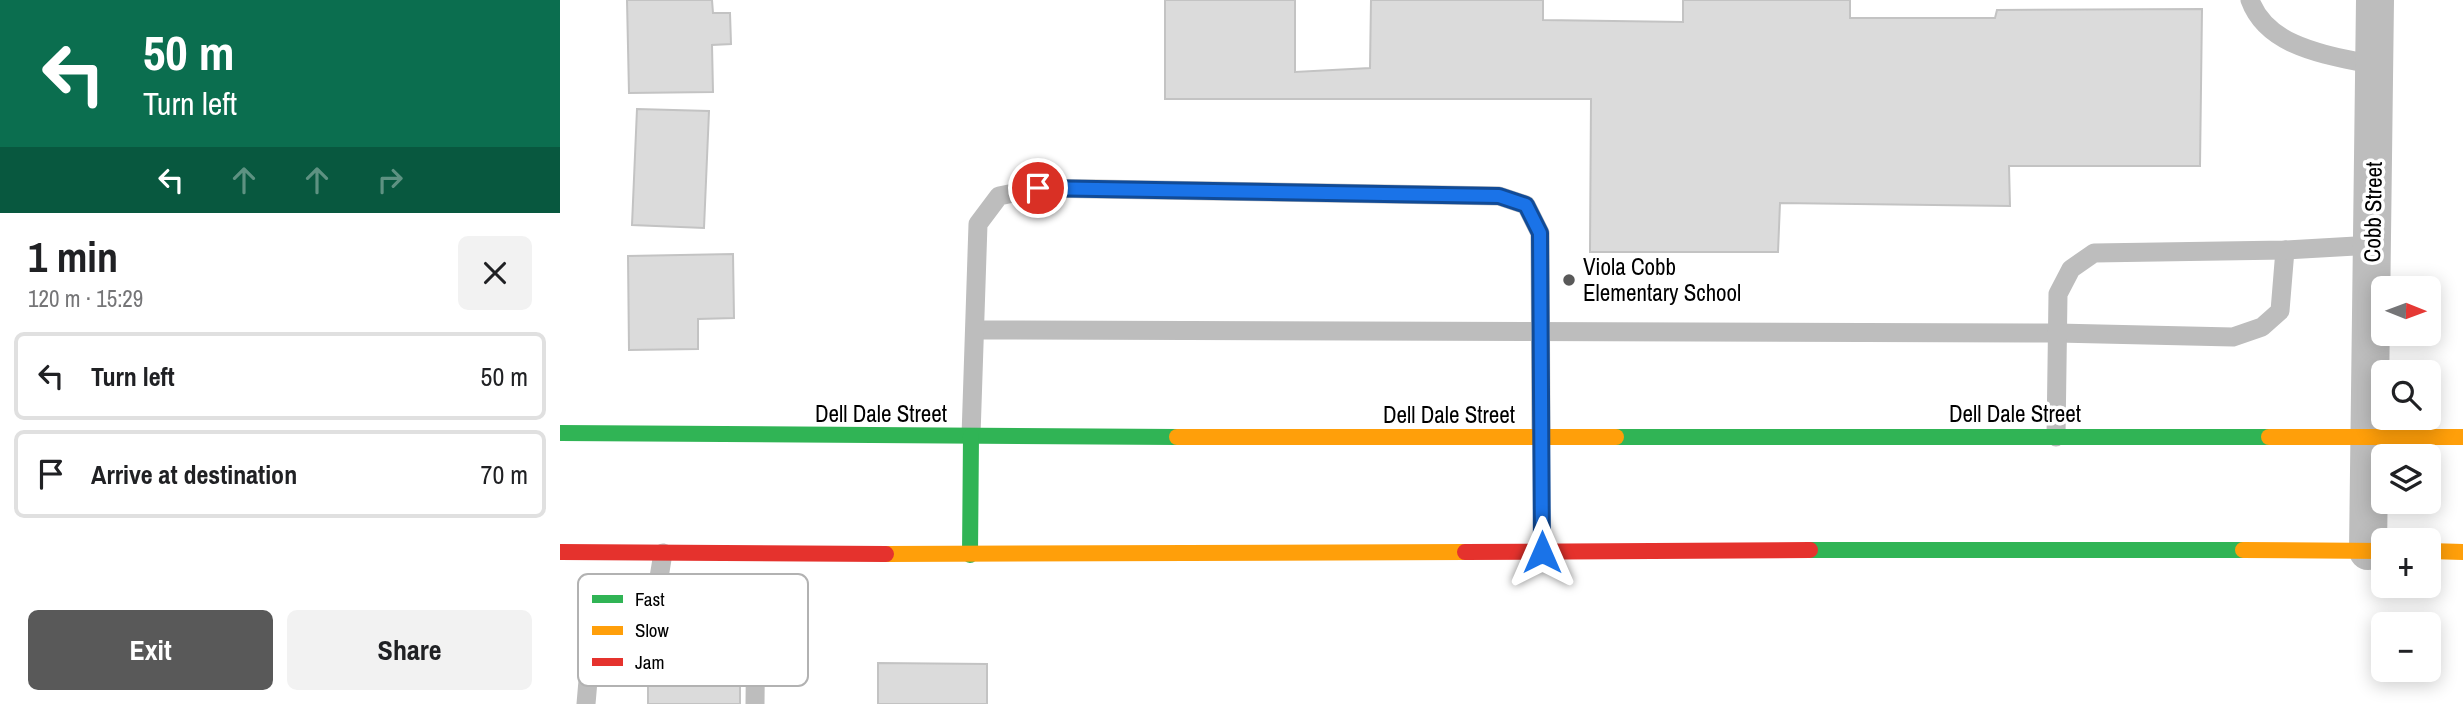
<!DOCTYPE html>
<html lang="en">
<head>
<meta charset="utf-8">
<style>
	body { margin:0; font-family:"Archivo Narrow",sans-serif; background:#f2f2f2; color:#202124; height:100vh; display:flex; flex-direction:column; font-size:26px; white-space:nowrap }
	* { box-sizing:border-box; margin:0 }
	p { font-size:23px; color:#757577 }
	.icon { flex:none; width:38px; height:38px; fill:none; stroke:currentColor; stroke-width:2; stroke-linecap:round; stroke-linejoin:round }
	.map { position:relative; flex:1; overflow:hidden }
	.drawer { display:flex; flex-direction:column; background:#fff; width:560px }
	.drawer>* { flex:none }
	.guide { background:#0b6e4f; color:#fff; overflow:hidden }
	.needle { width:46px; rotate:91deg }
	.tools { position:absolute; left:1811px; top:276px; display:grid; gap:14px }
	.tools a { display:grid; place-items:center; width:70px; height:70px; border-radius:10px; background:#fff; box-shadow:0 4px 18px #0003; font-size:35px }
	.pin { position:absolute; display:grid; place-items:center; width:60px; height:60px; color:#fff; margin:-30px; border:4px solid #fff; border-radius:50%; box-shadow:0 2px 7px #0007 }
	.me { position:absolute; width:77px; margin:-38px; rotate:0deg; stroke-linejoin:round; filter:drop-shadow(0 0 5px #0008) }
	.turn { display:flex; align-items:center; gap:24px; height:147px; padding:0 28px; font-size:32px }
	.turn .icon { width:91px; height:91px; stroke-width:2.5 }
	.turn b { display:block; font-size:49px; line-height:60px }
	.lanes { display:flex; align-items:center; height:66px; padding:0 28px; background:#0003; justify-content:center; gap:35px; direction:ltr }
	.lanes .off { opacity:.35 }
	.round { display:grid; place-items:center; flex:none; width:74px; height:74px; border-radius:10px; background:#f2f2f2 }
	.headline { display:flex; align-items:center; justify-content:space-between; height:119px; padding:0 28px }
	h1 { font-size:42px; font-weight:700; line-height:52px }
	.cta { display:flex; gap:14px; margin-top:auto; padding:14px 28px }
	.cta a { flex:1; height:80px; border-radius:10px; background:#595959; color:#fff; font-size:28px; font-weight:700; line-height:80px; text-align:center }
	.cta a+a { background:#f2f2f2; color:#202124 }
	ul { padding:0; list-style:none }
	li { display:flex; align-items:center; gap:21px; height:88px; margin:0 14px 10px; padding:0 14px; border:4px solid #e0e0e0; border-radius:10px }
	li div { flex:1 }
	li b { display:block; font-size:26px }
	li em { font-style:normal }
	main { display:flex; flex:1; min-height:0 }
	.map>svg:first-child { display:block }
</style>
</head>
<body>
<main>
<section class="drawer">
<div class="guide">
<div class="turn"><svg class="icon" aria-label="left" viewBox="0 0 24 24"><path d="M17 20v-9H6M10 6l-5 5 5 5"/></svg><div><b>50 m</b>Turn left</div></div>
<div class="lanes"><svg class="icon" aria-label="left" viewBox="0 0 24 24"><path d="M17 20v-9H6M10 6l-5 5 5 5"/></svg><svg class="icon off" aria-label="ahead" viewBox="0 0 24 24"><path d="M12 20V5M6 11l6-6 6 6"/></svg><svg class="icon off" aria-label="ahead" viewBox="0 0 24 24"><path d="M12 20V5M6 11l6-6 6 6"/></svg><svg class="icon off" aria-label="right" viewBox="0 0 24 24"><path d="M7 20v-9h11M14 6l5 5-5 5"/></svg></div>
</div>
<div class="headline"><div><h1>1 min</h1><p>120 m · 15:29</p></div><a class="round"><svg class="icon" aria-label="close" viewBox="0 0 24 24"><path d="M6 6l12 12M18 6L6 18"/></svg></a></div>
<ul>
<li><svg class="icon" aria-label="left" viewBox="0 0 24 24"><path d="M17 20v-9H6M10 6l-5 5 5 5"/></svg><div><b>Turn left</b></div><em>50 m</em></li>
<li><svg class="icon" aria-label="arrive" viewBox="0 0 24 24"><path d="M6 21V4h12l-3 4 3 4H6"/></svg><div><b>Arrive at destination</b></div><em>70 m</em></li>
</ul>
<div class="cta"><a>Exit</a><a>Share</a></div>
</section>
<div class="map">
<svg width="1903" height="704" viewBox="0 0 1903 704">
	<rect width="100%" height="100%" fill="#fff"/>
	<g fill="#dbdbdb" stroke="#c3c3c3" stroke-width="2">
		<path d="M67 0H152L153 13H170L171 44 152 45 153 92 69 93Z"/>
		<path d="M605 0H735V72L810 68 811 0H983V20L1123 22V0H1290V18H1435L1437 10 1642 9 1640 166H1449L1450 206 1220 203 1218 252H1030L1031 99H605Z"/>
		<path d="M77 109 149 111 144 228 72 225Z"/>
		<path d="M173 254 174 318 138 319V349L69 350 68 256Z"/>
		<rect x="88" y="659" width="92" height="45"/>
		<path d="M318 663 427 664V704H318Z"/>
	</g>
	<g fill="none" stroke-linecap="round" stroke-linejoin="round">
		<g stroke="#bdbdbd" stroke-width="19">
			<path d="M1690 0C1708 49 1770 55 1814 65"/>
			<path d="M415 330 1497 333 1673 337 1702 327 1720 311 1725 250"/>
			<path d="M411 436 418 224 439 196 478 188 939 196 966 205 980 233 981 438"/>
			<path d="M1496 437 1498 294 1511 269 1534 253 1725 250 1813 245"/>
			<path d="M95 602 196 605 195 704"/>
			<path d="M26 704 30 657 49 635 95 602 103 553"/>
		</g>
		<path stroke="#bdbdbd" stroke-width="38" d="M1808 551 1815 0"/>
		<g stroke="#30b455" stroke-width="16">
			<path d="M0 433 617 437"/>
			<path d="M1056 437H1709"/>
			<path d="M981 438 982 552"/>
			<path d="M1250 550H1683"/>
			<path d="M410 555 411 436"/>
		</g>
		<g stroke="#ff9f0a" stroke-width="16">
			<path d="M617 437H1056"/>
			<path d="M1709 437H1903"/>
			<path d="M1683 550 1824 551"/>
			<path d="M1869 551 1903 552"/>
			<path d="M326 554 905 552"/>
		</g>
		<g stroke="#e5322d" stroke-width="16">
			<path d="M0 552 326 554"/>
			<path d="M905 552 1250 550"/>
		</g>
	</g>
	<g fill="none" stroke-linecap="round" stroke-linejoin="round">
		<g stroke="#114b97" stroke-width="18">
			<path id="route" d="M478 188 939 196 966 205 980 233 982 552"/>
		</g>
		<use href="#route" stroke="#1a73e8" stroke-width="12"/>
	</g>
	<circle fill="#595959" stroke="#fff" stroke-width="2.5" cx="1009" cy="280" r="7"/>
	<g text-anchor="middle" stroke-width="7" stroke-linejoin="round" paint-order="stroke">
		<g font-size="23" fill="#000" stroke="#fff">
			<text transform="translate(1813 212) rotate(-89)" y="8">Cobb Street</text>
			<text x="321" y="422">Dell Dale Street</text>
			<text x="1455" y="422">Dell Dale Street</text>
			<text x="889" y="423">Dell Dale Street</text>
		</g>
		<g font-size="23" fill="#000" stroke="#fff" text-anchor="start">
			<text x="1023" y="275">Viola Cobb<tspan x="1023" dy="26">Elementary School</tspan></text>
		</g>
	</g>
	<rect x="18" y="574" width="230" height="112" rx="10" fill="#fff" stroke="#b2b2b2" stroke-width="2"/>
	<rect x="32" y="595" width="31" height="8" fill="#30b455"/>
	<rect x="32" y="626" width="31" height="9" fill="#ff9f0a"/>
	<rect x="32" y="658" width="31" height="8" fill="#e5322d"/>
	<g font-size="19" fill="#000">
		<text x="75" y="606">Fast</text>
		<text x="75" y="637">Slow</text>
		<text x="75" y="669">Jam</text>
	</g>
</svg>
<div class="tools">
<a><svg class="needle" viewBox="-14 -14 28 28"><path d="M0-13l5 13h-10z" fill="#e53935"/><path d="M0 13l5-13h-10z" fill="#757577"/></svg></a>
<a><svg class="icon" aria-label="search" viewBox="0 0 24 24"><circle cx="10" cy="10" r="6"/><path d="M15 15l6 6"/></svg></a>
<a><svg class="icon" aria-label="layers" viewBox="0 0 24 24"><path d="M12 4l9 5-9 5-9-5zM3 14l9 5 9-5"/></svg></a>
<a>+</a>
<a>−</a>
</div>
<div class="pin" style="left:478px;top:188px;background:#d93025"><svg class="icon" aria-label="arrive" viewBox="0 0 24 24"><path d="M6 21V4h12l-3 4 3 4H6"/></svg></div>
<svg class="me" style="left:982px;top:552px" viewBox="-20 -20 40 40"><path d="M0-17L14 15 0 8-14 15z" fill="#1a73e8" stroke="#fff" stroke-width="4"/></svg>
</div>
</main>
</body>
</html>
